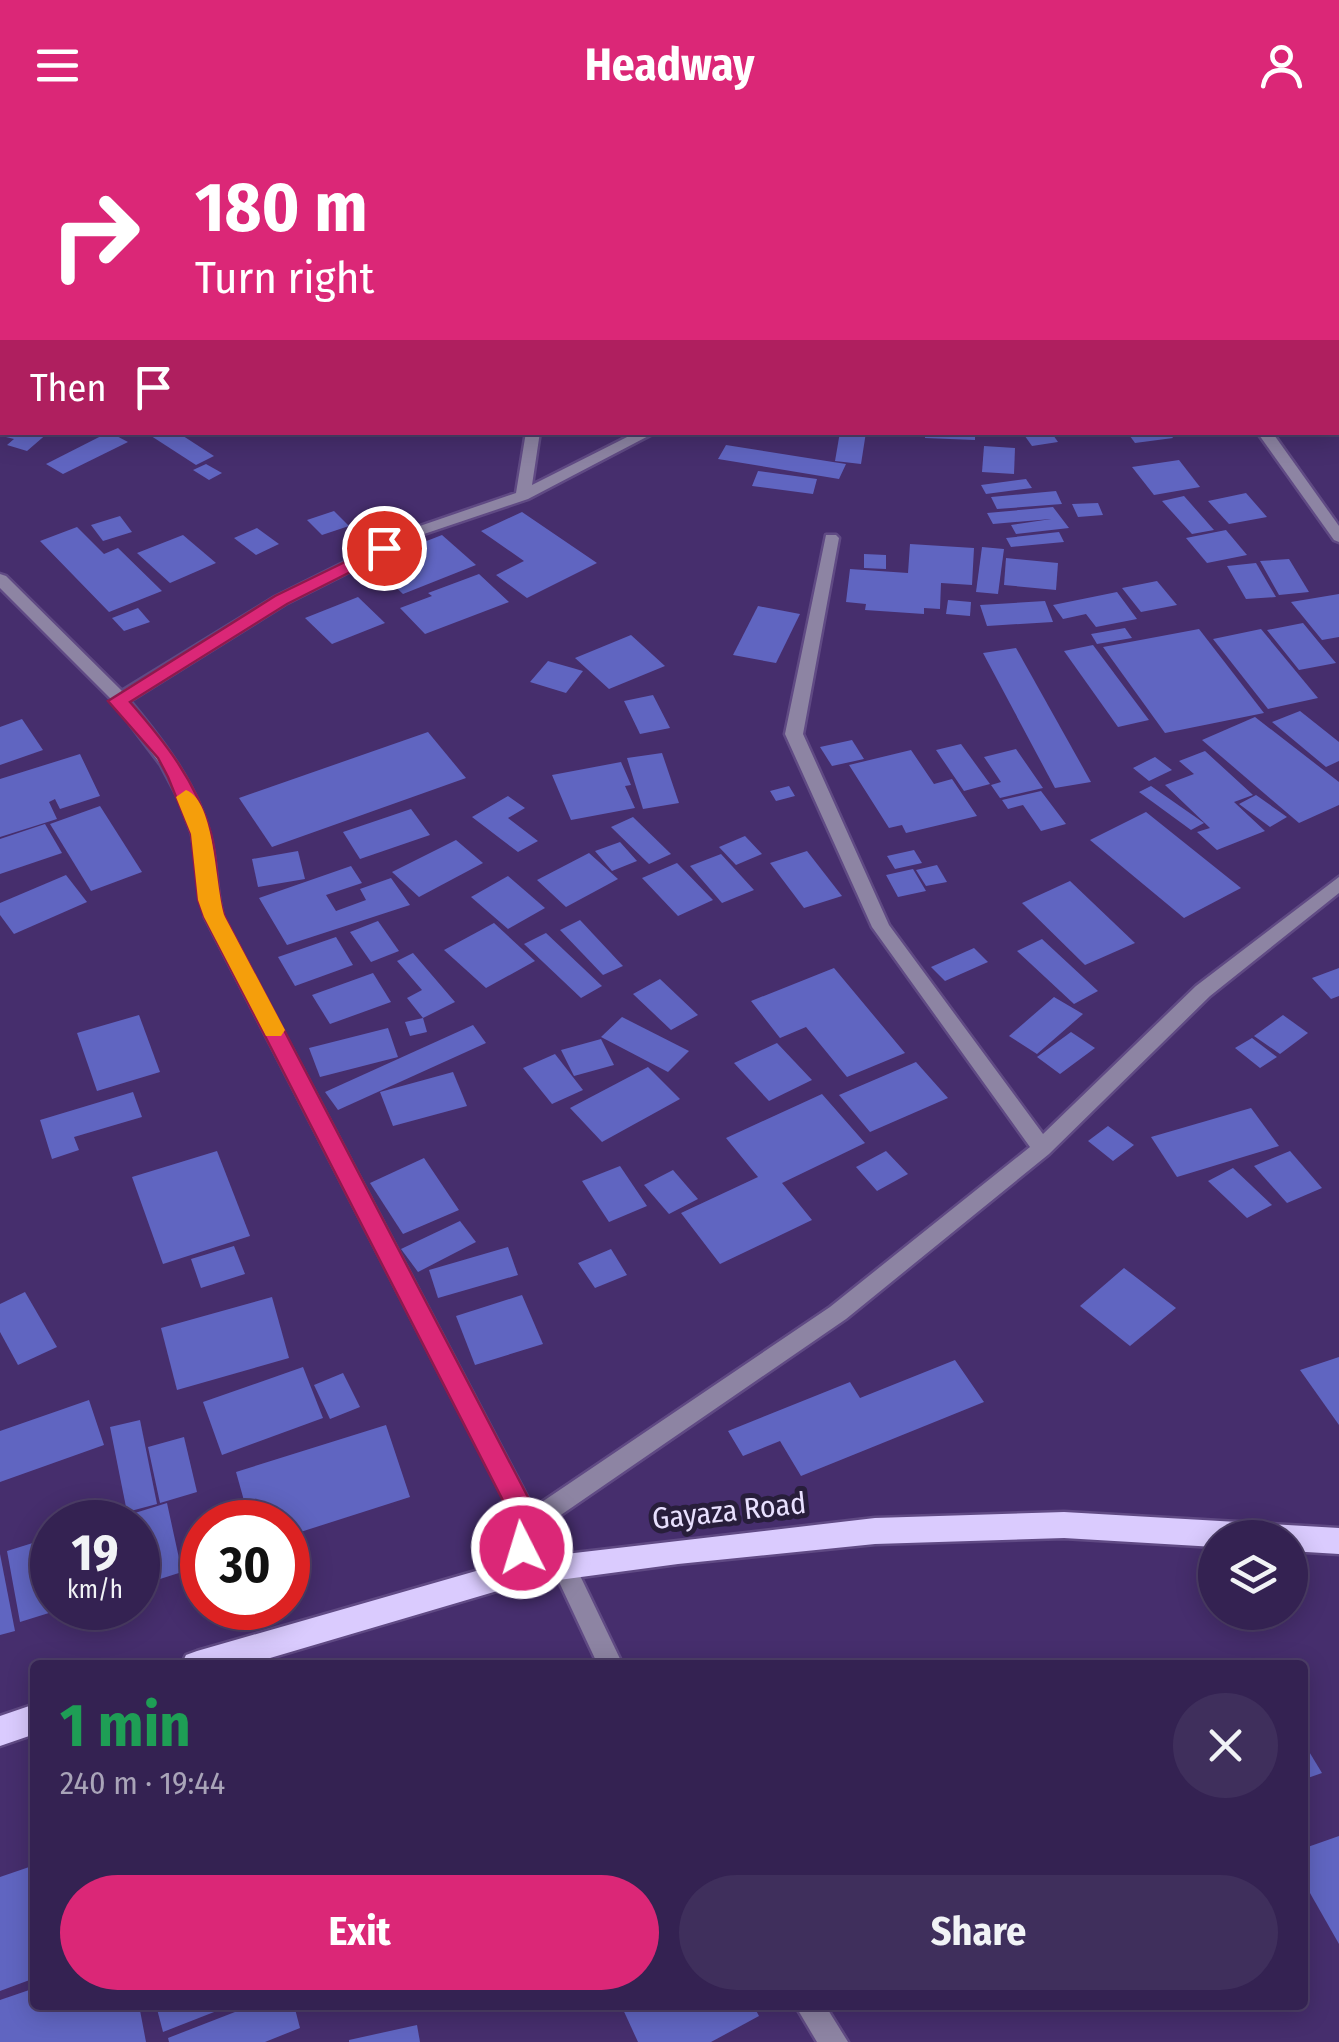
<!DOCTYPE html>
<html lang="en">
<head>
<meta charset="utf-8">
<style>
	body { margin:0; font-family:"Fira Sans Condensed",sans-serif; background:#3f2f5c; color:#f1f3f6; height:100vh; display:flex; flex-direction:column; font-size:38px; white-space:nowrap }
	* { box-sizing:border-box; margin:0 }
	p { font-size:32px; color:#a9a4b8 }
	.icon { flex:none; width:55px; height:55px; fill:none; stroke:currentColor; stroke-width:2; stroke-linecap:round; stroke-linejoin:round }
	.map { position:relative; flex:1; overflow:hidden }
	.side { position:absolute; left:30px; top:1530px; width:1278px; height:350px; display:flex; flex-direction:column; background:#342252; border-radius:10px; box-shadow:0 5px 25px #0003,0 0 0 2px #4e3f69 }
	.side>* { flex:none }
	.top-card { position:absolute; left:0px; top:0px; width:1340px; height:305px; box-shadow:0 5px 25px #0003,0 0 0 2px #4e3f69; background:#db2777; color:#fff; overflow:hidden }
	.fabs { position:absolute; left:1198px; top:1390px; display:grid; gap:20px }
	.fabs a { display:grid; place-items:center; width:110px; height:110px; border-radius:50%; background:#342252; box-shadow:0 5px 25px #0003,0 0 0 2px #4e3f69; font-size:50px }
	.speed { position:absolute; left:30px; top:1370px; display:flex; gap:20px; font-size:50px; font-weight:700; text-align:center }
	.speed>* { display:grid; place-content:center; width:130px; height:130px; border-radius:50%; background:#342252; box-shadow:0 5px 25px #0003,0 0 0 2px #4e3f69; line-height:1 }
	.speed small { font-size:25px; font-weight:400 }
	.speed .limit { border:15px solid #d22; background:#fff; color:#111 }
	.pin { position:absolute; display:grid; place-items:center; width:85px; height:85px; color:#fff; margin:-42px; border:5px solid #fff; border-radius:50%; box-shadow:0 2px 10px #0007 }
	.me { position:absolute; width:110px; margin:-55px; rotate:355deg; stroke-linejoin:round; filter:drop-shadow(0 0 8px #0008) }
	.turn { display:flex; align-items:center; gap:35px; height:210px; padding:0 30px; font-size:45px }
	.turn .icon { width:130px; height:130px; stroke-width:2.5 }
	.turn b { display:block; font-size:70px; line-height:85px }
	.then { display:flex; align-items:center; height:95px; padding:0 30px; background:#0003; gap:20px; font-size:38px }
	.round { display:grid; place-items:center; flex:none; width:105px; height:105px; border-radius:52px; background:#3f2f5c }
	.overview { display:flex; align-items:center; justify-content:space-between; height:170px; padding:0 30px }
	h1 { font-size:60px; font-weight:700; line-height:75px; color:#1e9e55 }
	.action { display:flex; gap:20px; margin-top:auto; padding:20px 30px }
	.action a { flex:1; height:115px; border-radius:60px; background:#db2777; color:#fff; font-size:40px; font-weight:700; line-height:115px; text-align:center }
	.action a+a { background:#3f2f5c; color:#f1f3f6 }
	header { display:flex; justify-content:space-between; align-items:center; height:130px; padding:0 30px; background:#db2777; color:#fff; font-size:45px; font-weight:700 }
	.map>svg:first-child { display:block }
</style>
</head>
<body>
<header><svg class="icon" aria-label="menu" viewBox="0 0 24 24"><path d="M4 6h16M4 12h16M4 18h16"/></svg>Headway<svg class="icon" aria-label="person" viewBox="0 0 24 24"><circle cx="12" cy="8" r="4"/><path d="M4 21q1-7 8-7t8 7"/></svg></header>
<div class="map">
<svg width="1339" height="1912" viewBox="0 0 1339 1912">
	<rect width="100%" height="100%" fill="#462e6d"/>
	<g fill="#6065c1">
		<path d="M6 302H49L27 321 7 315 14 309 2 306Z"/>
		<path d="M109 302 128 312 63 344 46 334Z"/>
		<path d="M145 302H177L214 326 196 335Z"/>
		<path d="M840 302H866L861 334 835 331Z"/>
		<path d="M925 302H975V310L925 308Z"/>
		<path d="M1022 302H1051L1058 312 1032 316Z"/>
		<path d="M1127 302H1169L1173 308 1135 313Z"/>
		<path d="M726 315 833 332 846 334 839 349 718 329Z"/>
		<path d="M984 316 1015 318 1014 344 982 342Z"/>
		<path d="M1179 330 1200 357 1154 365 1132 337Z"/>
		<path d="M206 334 222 343 209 350 193 340Z"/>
		<path d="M758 341 817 349 813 364 752 356Z"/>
		<path d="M1026 349 1032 358 986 364 981 355Z"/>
		<path d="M1056 361 1062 374 997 379 991 367Z"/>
		<path d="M1246 363 1267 387 1229 394 1208 371Z"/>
		<path d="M1184 366 1214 400 1192 404 1162 371Z"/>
		<path d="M1098 373 1103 385 1078 387 1072 374Z"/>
		<path d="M1053 377 1069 398 1016 404 1011 395 1051 389 993 394 987 383Z"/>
		<path d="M334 381 349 396 322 405 307 390Z"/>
		<path d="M522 382 597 433 527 468 496 445 524 431 481 401Z"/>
		<path d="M120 386 132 402 103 411 91 395Z"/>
		<path d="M77 397 104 424 118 418 162 461 109 482 40 411Z"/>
		<path d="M257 398 279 414 256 425 234 408Z"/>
		<path d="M1226 400 1247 425 1207 433 1186 408Z"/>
		<path d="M1059 402 1064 412 1011 417 1006 408Z"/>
		<path d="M183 405 216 433 170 453 137 423Z"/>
		<path d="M442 405 476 435 403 464 370 433Z"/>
		<path d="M910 414 974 418 972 455 941 453 940 479 924 478V484L865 480 866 474 846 472 850 439 908 443Z"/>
		<path d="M982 417 1004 419 998 464 976 462Z"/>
		<path d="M864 424 886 425V439L864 438Z"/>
		<path d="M1006 428 1058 433 1056 460 1004 455Z"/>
		<path d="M1289 429 1309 462 1279 465 1260 431Z"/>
		<path d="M1256 433 1276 467 1246 469 1227 436Z"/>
		<path d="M479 444 509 472 425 504 400 478 432 466 428 463Z"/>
		<path d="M1157 451 1177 475 1141 482 1122 458Z"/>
		<path d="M1117 462 1137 489 1096 497 1086 484 1063 489 1053 475Z"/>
		<path d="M1339 464V507L1322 510 1291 472Z"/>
		<path d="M358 467 385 493 332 514 305 488Z"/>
		<path d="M948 470 971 472 970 486 946 484Z"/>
		<path d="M1045 471 1053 492 987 496 980 475Z"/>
		<path d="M758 476 800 484 776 533 733 525Z"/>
		<path d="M138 478 150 492 124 501 112 488Z"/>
		<path d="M1303 493 1331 527 1336 533 1299 540 1267 500Z"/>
		<path d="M1125 498 1132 508 1097 514 1091 504Z"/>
		<path d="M1199 499 1264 583 1165 603 1103 517Z"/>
		<path d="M1261 499 1318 568 1268 579 1213 509Z"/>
		<path d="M631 505 665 536 609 559 575 528Z"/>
		<path d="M1093 515 1149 590 1118 597 1064 521Z"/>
		<path d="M1016 518 1091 652 1055 658 983 523Z"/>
		<path d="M548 531 583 541 566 563 530 552Z"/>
		<path d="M653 565 670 598 640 604 624 571Z"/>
		<path d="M1300 581 1339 612V631L1326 637 1272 592Z"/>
		<path d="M1255 587 1339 652V675L1299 693 1202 610Z"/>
		<path d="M22 589 43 620 0 635V597Z"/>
		<path d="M428 602 466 648 272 717 239 668Z"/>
		<path d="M852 610 864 629 832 636 820 617Z"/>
		<path d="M961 614 990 654 964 661 936 620Z"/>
		<path d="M1016 619 1043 658 1000 668 991 655 1001 652 984 627Z"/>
		<path d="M911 620 934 654 952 649 977 686 906 703 902 695 889 698 849 635Z"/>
		<path d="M1205 621 1253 665 1234 672 1265 701 1217 720 1197 702 1210 698 1165 655 1194 644 1179 631Z"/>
		<path d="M662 623 679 673 643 679 627 628Z"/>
		<path d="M80 624 100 666 60 679 55 669 49 672 57 689 0 707V649Z"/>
		<path d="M1155 627 1172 640 1149 651 1133 638Z"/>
		<path d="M621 632 631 655 625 656 635 678 571 690 552 645Z"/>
		<path d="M789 656 795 666 776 671 770 661Z"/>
		<path d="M1151 656 1204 693 1191 700 1139 662Z"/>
		<path d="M1041 661 1066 694 1041 701 1023 675 1008 679 1002 670Z"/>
		<path d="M1256 665 1287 687 1270 697 1239 674Z"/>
		<path d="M508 666 525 678 508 688 538 711 518 722 472 687Z"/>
		<path d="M100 676 142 742 91 761 50 694Z"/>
		<path d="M411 679 430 705 360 729 343 702Z"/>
		<path d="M1146 682 1241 758 1184 788 1090 710Z"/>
		<path d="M633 687 671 724 649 734 611 697Z"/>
		<path d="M45 694 62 723 0 744V709Z"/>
		<path d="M745 706 762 724 736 735 719 717Z"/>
		<path d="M456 710 483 733 419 767 392 742Z"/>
		<path d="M620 712 637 731 612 741 595 721Z"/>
		<path d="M914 720 922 733 895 739 887 726Z"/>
		<path d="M298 721 305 749 258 757 252 729Z"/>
		<path d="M807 721 842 766 804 778 770 733Z"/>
		<path d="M589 723 618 749 566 777 537 750Z"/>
		<path d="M721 724 754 760 722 773 690 736Z"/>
		<path d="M677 733 713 770 678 786 642 748Z"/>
		<path d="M937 735 947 752 926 756 916 740Z"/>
		<path d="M351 736 362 753 326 765 336 781 366 770 360 759 391 748 410 775 287 815 259 768Z"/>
		<path d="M913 739 926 761 898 767 886 745Z"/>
		<path d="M66 745 87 772 14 804 0 785V773Z"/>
		<path d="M508 746 545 778 508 799 471 767Z"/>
		<path d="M1070 751 1135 813 1085 835 1022 773Z"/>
		<path d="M580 790 623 836 603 845 560 800Z"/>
		<path d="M378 791 399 821 371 832 350 802Z"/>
		<path d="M494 793 535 831 486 858 444 820Z"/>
		<path d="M546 803 602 856 581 868 524 814Z"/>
		<path d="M336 807 353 835 295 856 278 827Z"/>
		<path d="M1042 809 1098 861 1074 874 1017 821Z"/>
		<path d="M974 818 988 832 945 851 931 837Z"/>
		<path d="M413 823 455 872 423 888 407 868 422 860 397 831Z"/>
		<path d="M834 838 905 923 847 947 806 897 780 908 751 871Z"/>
		<path d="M1339 838V866L1331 869 1312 848Z"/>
		<path d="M373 843 391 872 330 894 312 865Z"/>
		<path d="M660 849 698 885 671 900 633 864Z"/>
		<path d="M1054 867 1083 884 1037 924 1009 906Z"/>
		<path d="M139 885 160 942 97 961 77 903Z"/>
		<path d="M1283 885 1308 903 1280 924 1254 906Z"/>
		<path d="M622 887 689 921 668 942 601 907Z"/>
		<path d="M423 888 427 902 410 906 405 892Z"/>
		<path d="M473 895 486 913 338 980 325 962Z"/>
		<path d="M388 898 398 927 320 947 309 918Z"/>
		<path d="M1071 902 1095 918 1060 944 1037 927Z"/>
		<path d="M1252 908 1277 927 1260 938 1235 918Z"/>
		<path d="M601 909 614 935 574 946 561 920Z"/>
		<path d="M777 913 812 950 769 971 734 933Z"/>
		<path d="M555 924 583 960 552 974 523 938Z"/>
		<path d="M916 932 948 968 870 1002 839 965Z"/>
		<path d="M648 937 680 969 602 1012 570 978Z"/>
		<path d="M453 942 467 976 393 996 380 962Z"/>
		<path d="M133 962 142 987 74 1007 79 1020 52 1029 40 990Z"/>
		<path d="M822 964 865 1013 782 1053 812 1090 720 1134 681 1083 758 1047 726 1008Z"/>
		<path d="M1251 978 1279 1016 1177 1047 1151 1007Z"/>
		<path d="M1108 996 1134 1015 1113 1031 1088 1011Z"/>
		<path d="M217 1021 250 1106 163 1134 132 1047Z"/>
		<path d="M886 1021 908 1044 877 1061 856 1037Z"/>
		<path d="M1290 1021 1322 1058 1287 1073 1254 1036Z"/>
		<path d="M424 1028 459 1080 403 1104 370 1053Z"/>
		<path d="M620 1036 647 1076 609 1092 582 1051Z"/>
		<path d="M1233 1038 1272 1075 1247 1088 1208 1051Z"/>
		<path d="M673 1040 698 1069 669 1084 644 1055Z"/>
		<path d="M460 1091 476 1112 418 1142 401 1119Z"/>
		<path d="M234 1116 245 1144 201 1158 191 1129Z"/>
		<path d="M508 1117 518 1145 438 1168 429 1140Z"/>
		<path d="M611 1119 627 1145 595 1158 578 1133Z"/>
		<path d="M1124 1138 1176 1178 1130 1216 1080 1176Z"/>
		<path d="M25 1162 57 1217 18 1235 0 1202V1174Z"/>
		<path d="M522 1165 543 1214 475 1235 456 1186Z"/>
		<path d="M272 1167 289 1228 177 1260 161 1198Z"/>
		<path d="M1339 1227V1295L1300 1240Z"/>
		<path d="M955 1230 984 1272 801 1346 780 1311 743 1326 728 1301 850 1252 860 1268Z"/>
		<path d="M303 1237 323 1288 222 1325 203 1272Z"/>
		<path d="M343 1243 360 1277 330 1289 314 1255Z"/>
		<path d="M89 1270 104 1315 0 1352V1301Z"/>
		<path d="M140 1290 157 1374 127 1382 110 1297Z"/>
		<path d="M386 1295 410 1367 288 1406V1392H250L236 1342Z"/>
		<path d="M184 1307 197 1362 160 1373 148 1317Z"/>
		<path d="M167 1373 182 1442 138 1456V1392H106Z"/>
		<path d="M52 1407V1478H65L20 1492 7 1421Z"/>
		<path d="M0 1424 15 1501 0 1505Z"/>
		<path d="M1302 1610 1322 1643 1302 1650Z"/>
		<path d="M1339 1706V1814L1302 1749V1719Z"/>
		<path d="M35 1735V1848L0 1861V1747Z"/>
		<path d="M35 1858V1875H139L146 1912H0V1870Z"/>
		<path d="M156 1875H232L163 1902Z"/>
		<path d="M253 1875H294L300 1898 265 1912H169L168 1908Z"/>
		<path d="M621 1875H753L759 1886 711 1912H638Z"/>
		<path d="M417 1895 420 1912H349V1910Z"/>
	</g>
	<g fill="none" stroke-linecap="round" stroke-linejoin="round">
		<g stroke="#604a84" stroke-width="5">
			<g id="street">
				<path d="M2 95V103L0 104V96Z"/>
				<path d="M526 302H540L532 355 637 302H656L528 369 424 404 287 473 130 571C164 612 199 657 211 710 217 736 216 762 223 787L533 1378 830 1177 1030 1017 872 797 785 604 826 405H836L839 408 803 604 889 795 1043 1004 1196 856 1339 747V763L1210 866 1049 1024 846 1189 539 1400 523 1451 514 1454 505 1451 502 1443 517 1394 205 787 192 704 179 669 161 635 111 569 0 458V444L6 446 122 561 275 467 414 398 516 363Z"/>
				<path d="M1257 302H1272L1339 396V412L1334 410Z"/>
				<path d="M565 1428 573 1431 623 1535H598L553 1439 557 1431Z"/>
				<path d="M795 1875H825L848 1912H817Z"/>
			</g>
		</g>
		<g stroke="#604a84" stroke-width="5">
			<g id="primary">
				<path d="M1064 1382 1339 1398V1424L1290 1421V1408H1215V1417L1064 1408 875 1414 678 1434 514 1456 246 1535H181L186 1525 197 1521 514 1430 875 1388Z"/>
				<path d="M35 1574V1604L0 1616V1586Z"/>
			</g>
		</g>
		<use href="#street" fill="#8d84a3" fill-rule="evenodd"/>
		<use href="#primary" fill="#dacbfe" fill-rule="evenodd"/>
	</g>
	<path fill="#db2777" stroke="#8e194d" stroke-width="2.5" d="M384 413 390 415V422L287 474 130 572C165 612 196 651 211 703 219 731 215 760 225 787L542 1394 531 1427 522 1431 512 1427 508 1418 515 1394 204 787 198 770 191 704 168 647 158 628 108 571 275 466Z"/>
	<path fill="#f59e0b" d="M186 660C216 671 215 759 225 787L285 900 281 906H266L204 787 198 770 191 704 176 667Z"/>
	<g text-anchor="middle" stroke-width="10" stroke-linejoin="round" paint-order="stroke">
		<g font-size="30" fill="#e8e0fe" stroke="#281e3b">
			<text transform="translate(729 1381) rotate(-6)" y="10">Gayaza Road</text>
		</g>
	</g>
</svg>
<div class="fabs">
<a><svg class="icon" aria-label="layers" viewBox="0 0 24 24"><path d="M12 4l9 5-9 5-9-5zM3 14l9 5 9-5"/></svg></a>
</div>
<div class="speed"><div>19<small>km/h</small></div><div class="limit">30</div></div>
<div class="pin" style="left:384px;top:418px;background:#d93025"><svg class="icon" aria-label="arrive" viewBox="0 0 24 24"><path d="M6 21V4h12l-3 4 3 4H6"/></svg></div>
<svg class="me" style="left:522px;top:1418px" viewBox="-20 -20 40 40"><circle r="17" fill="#db2777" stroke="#fff" stroke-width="3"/><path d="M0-11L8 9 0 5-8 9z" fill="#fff"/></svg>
<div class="top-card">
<div class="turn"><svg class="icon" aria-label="right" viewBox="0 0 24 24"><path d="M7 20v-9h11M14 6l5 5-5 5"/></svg><div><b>180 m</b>Turn right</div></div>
<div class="then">Then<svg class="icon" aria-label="arrive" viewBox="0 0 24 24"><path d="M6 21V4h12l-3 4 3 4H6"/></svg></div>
</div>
<section class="side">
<div class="overview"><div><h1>1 min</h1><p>240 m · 19:44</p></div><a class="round"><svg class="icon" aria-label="close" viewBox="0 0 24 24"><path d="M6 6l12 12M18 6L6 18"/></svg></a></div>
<div class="action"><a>Exit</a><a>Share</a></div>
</section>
</div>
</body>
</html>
